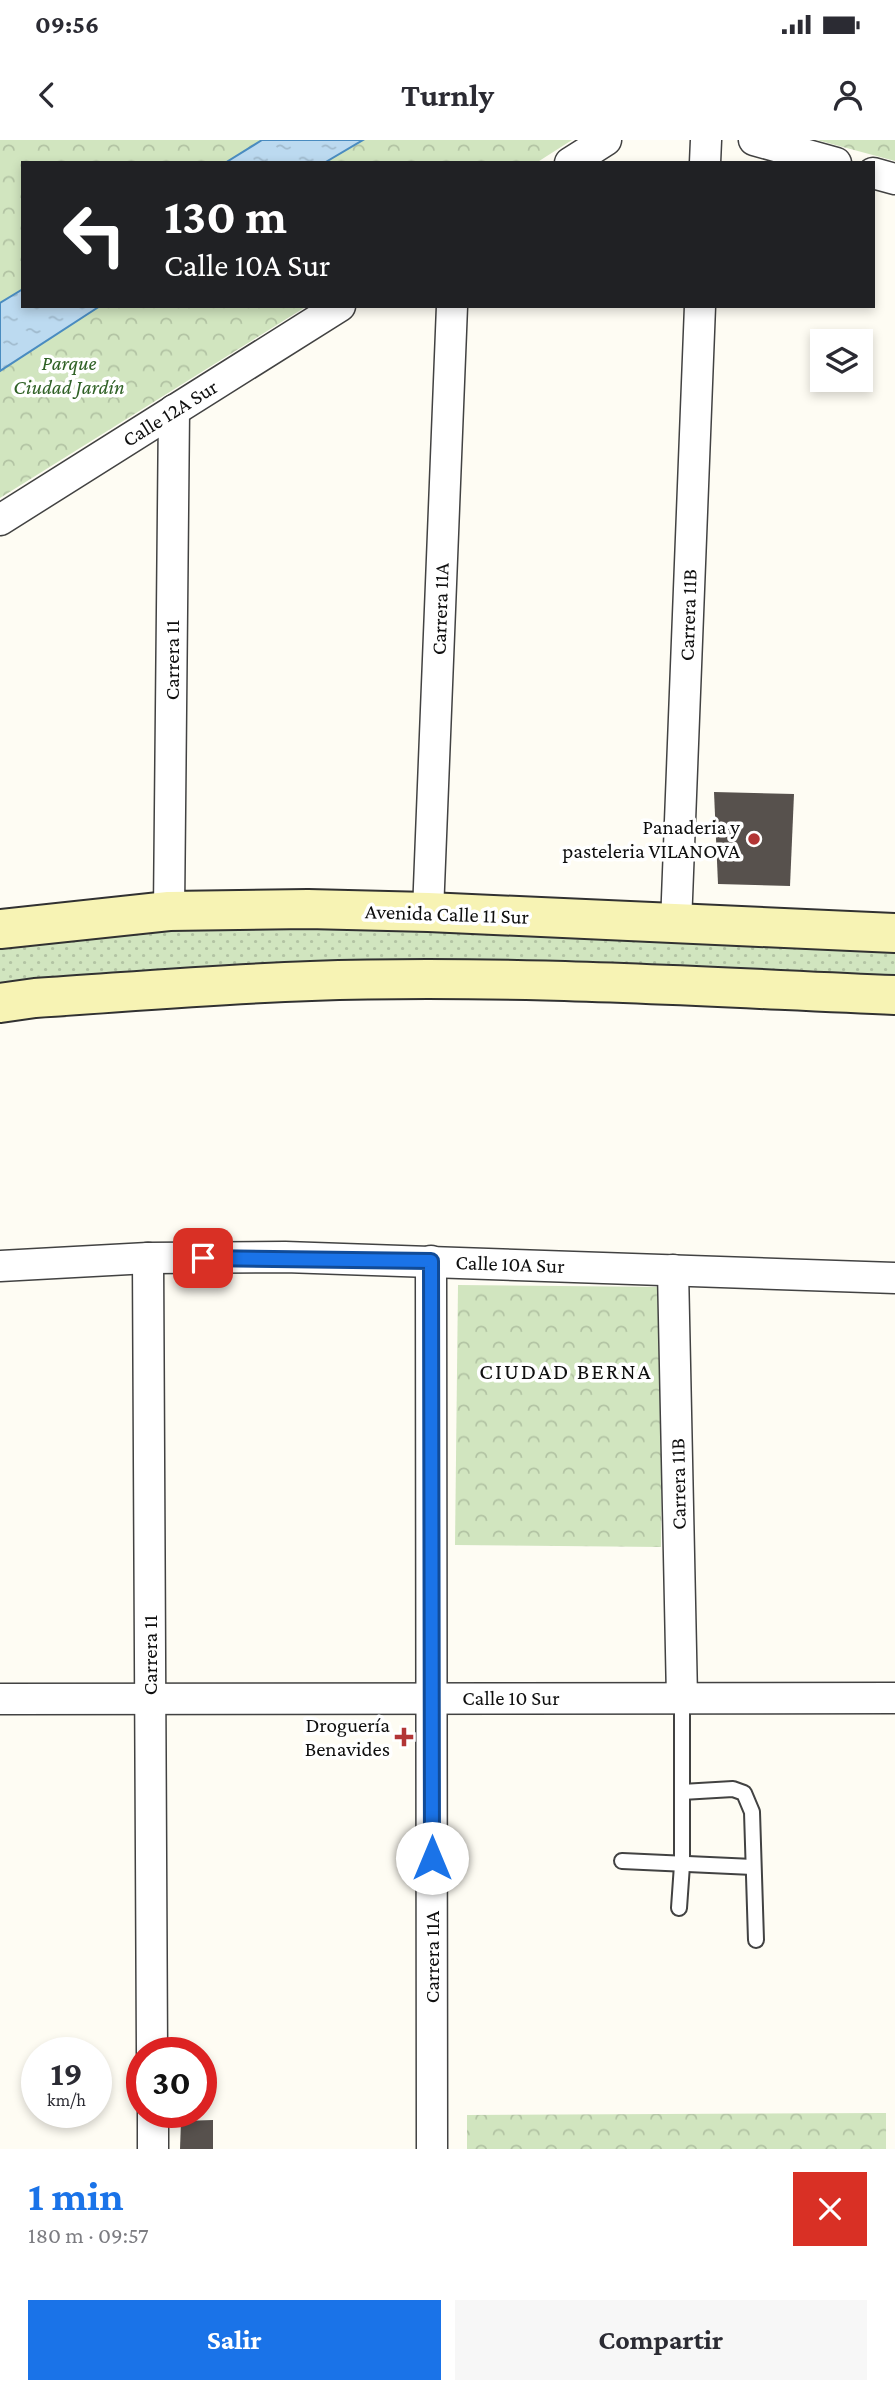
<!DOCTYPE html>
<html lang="es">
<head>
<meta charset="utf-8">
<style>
	body { margin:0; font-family:"Crimson Pro",serif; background:#f7f7f7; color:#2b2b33; height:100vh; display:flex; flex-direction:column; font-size:26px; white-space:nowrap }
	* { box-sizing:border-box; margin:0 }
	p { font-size:23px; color:#7c7c81 }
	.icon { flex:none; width:38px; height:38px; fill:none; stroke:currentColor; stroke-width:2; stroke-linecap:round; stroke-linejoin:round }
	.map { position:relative; height:2009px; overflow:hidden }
	.panel { display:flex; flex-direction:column; background:#fff; flex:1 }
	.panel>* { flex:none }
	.hud { position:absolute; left:21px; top:21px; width:854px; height:147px; border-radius:0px; box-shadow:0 4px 10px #0003; background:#202124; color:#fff; overflow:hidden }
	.controls { position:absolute; left:810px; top:189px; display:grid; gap:14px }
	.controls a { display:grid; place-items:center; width:63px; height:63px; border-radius:0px; background:#fff; box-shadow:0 4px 10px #0003; font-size:35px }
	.speed { position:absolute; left:21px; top:1897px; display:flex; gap:14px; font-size:35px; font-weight:700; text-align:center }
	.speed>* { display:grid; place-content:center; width:91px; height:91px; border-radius:50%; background:#fff; box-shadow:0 4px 10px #0003; line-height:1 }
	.speed small { font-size:18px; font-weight:400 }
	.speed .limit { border:10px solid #d22; background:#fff; color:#111 }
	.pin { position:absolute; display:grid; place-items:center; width:60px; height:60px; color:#fff; margin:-30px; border-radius:14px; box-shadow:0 4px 10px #0006 }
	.me { position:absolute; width:77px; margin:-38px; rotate:0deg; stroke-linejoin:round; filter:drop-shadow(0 0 5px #0008) }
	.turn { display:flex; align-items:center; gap:24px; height:147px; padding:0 28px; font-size:32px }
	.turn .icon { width:91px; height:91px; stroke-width:2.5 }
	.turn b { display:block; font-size:49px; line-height:60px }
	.round { display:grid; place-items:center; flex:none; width:74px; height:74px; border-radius:0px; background:#f7f7f7 }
	.head { display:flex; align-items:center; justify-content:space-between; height:119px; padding:0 28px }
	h1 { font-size:42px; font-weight:700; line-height:52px; color:#1a73e8 }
	.button { display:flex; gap:14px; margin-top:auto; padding:14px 28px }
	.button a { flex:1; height:80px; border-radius:0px; background:#1a73e8; color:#fff; font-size:28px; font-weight:700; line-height:80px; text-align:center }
	.button a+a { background:#f7f7f7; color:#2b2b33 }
	.status { display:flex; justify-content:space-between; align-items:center; height:49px; padding:0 35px; background:#fff; direction:ltr }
	.status svg { height:19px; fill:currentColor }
	header { display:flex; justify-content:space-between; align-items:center; height:91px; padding:0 28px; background:#fff; font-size:32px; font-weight:700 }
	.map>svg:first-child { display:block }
</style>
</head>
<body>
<div class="status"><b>09:56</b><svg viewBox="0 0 49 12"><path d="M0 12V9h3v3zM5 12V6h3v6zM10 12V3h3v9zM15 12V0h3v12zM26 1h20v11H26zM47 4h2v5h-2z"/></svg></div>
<header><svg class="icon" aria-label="back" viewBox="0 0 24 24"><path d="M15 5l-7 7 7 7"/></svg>Turnly<svg class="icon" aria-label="person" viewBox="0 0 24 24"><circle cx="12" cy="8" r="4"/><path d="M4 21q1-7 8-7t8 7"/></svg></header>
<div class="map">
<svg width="895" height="2009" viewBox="0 0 895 2009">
	<defs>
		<pattern id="grass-dots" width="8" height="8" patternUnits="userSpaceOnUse" patternTransform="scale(1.75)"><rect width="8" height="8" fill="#d1e5bf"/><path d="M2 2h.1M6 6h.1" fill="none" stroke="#b2c3a3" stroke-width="1.8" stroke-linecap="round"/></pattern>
		<pattern id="park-crowns" width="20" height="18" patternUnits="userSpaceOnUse" patternTransform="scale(1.75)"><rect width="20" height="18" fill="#d1e5bf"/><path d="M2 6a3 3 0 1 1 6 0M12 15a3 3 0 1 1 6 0" fill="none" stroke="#b2c3a3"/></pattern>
		<pattern id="water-ripples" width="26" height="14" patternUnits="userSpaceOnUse" patternTransform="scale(1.75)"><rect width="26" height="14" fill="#bcdaf0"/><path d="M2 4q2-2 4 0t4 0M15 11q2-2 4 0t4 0" fill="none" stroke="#a0bacd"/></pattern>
	</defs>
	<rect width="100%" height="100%" fill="#fefcf3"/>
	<path fill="url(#grass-dots)" d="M189 783 895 806V837L0 847V806Z"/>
	<g fill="url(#park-crowns)">
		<path d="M0 0H572L536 23H23V166H307L0 358Z"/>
		<path d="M817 0H895V21Z"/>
		<path d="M458 1145 664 1147 661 1407 455 1405Z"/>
		<path d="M886 1973V2009H467V1975Z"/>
	</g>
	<g fill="url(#water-ripples)" stroke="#4a8cc0" stroke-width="2">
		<path d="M262 0H363L324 23H225Z"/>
		<path d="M23 149V166H100L0 231V163Z"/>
	</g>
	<g fill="#57514d">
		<path d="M714 652 794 654 790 746 718 744Z"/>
		<path d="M213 1980V2009H180L181 1981Z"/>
	</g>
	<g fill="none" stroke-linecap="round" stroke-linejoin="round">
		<g stroke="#424242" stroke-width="18">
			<g id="lane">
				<path d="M682 1652 733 1649 744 1653 752 1672 756 1800"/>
				<path d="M622 1721 753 1727"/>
				<path d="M679 1768 682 1725V1558"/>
			</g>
		</g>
		<g stroke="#424242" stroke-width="33">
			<g id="street">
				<path d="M754 0 836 23"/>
				<path d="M570 23 606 0"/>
				<path d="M705 23 706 0"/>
				<path d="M873 33 895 39"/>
				<path d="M0 380 340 166"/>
				<path d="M169 771 174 270"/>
				<path d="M428 772 452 166"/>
				<path d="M676 784 700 166"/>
				<path d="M148 1118 152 1913"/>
				<path d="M431 1121 432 2009"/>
				<path d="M0 1126 148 1118 285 1117 895 1138"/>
				<path d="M673 1130 682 1558"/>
				<path d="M0 1559 895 1558"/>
				<path d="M153 1972V2009"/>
			</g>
		</g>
		<g stroke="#313131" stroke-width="42">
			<g id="secondary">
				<path d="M0 789 169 771 308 769 428 772 895 793"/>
				<path d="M0 863 35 858C127 852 219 844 311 841 505 834 701 847 895 855"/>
			</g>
		</g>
		<use href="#lane" stroke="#fff" stroke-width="14"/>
		<use href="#street" stroke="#fff" stroke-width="30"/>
		<use href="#secondary" stroke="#f7f3b4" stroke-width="38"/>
	</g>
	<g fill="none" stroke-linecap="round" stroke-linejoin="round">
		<g stroke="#114b97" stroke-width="18">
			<path id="route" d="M203 1118 431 1121 432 1718"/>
		</g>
		<use href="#route" stroke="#1a73e8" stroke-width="12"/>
	</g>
	<g fill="#b23535" stroke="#fff" stroke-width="2.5">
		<circle cx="754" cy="699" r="7"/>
		<path d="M400.5 1586.5h7v7h7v7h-7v7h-7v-7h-7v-7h7z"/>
	</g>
	<g text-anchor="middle" stroke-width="7" stroke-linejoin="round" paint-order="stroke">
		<g font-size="21" font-style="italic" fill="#2f6125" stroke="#fff">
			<text x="69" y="230">Parque<tspan x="69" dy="24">Ciudad Jardín</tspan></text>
		</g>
		<g font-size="21" fill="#0f0f0f" stroke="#fff">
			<text transform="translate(170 273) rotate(-32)" y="7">Calle 12A Sur</text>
			<text transform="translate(440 469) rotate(-88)" y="7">Carrera 11A</text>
			<text transform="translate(688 475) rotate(-88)" y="7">Carrera 11B</text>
			<text transform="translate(172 520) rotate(-90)" y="7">Carrera 11</text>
			<text transform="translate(447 774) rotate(2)" y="7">Avenida Calle 11 Sur</text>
			<text transform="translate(510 1124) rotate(2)" y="7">Calle 10A Sur</text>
			<text transform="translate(678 1344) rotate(-91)" y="7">Carrera 11B</text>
			<text transform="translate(150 1515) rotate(-90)" y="7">Carrera 11</text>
			<text x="511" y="1565">Calle 10 Sur</text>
			<text transform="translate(432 1817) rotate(-90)" y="7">Carrera 11A</text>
		</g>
		<g font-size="21" fill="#0f0f0f" stroke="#fff" text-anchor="end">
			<text x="740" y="694">Panaderia y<tspan x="740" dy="24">pasteleria VILANOVA</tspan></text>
			<text x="390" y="1592">Droguería<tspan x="390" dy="24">Benavides</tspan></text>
		</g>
		<g font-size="23" letter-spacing="2" fill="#0f0f0f" stroke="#fff">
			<text x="566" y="1239">CIUDAD BERNA</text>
		</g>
	</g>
</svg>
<div class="controls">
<a><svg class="icon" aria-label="layers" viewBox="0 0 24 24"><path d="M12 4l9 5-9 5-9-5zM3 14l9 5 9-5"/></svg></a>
</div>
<div class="speed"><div>19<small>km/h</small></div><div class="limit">30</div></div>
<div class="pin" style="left:203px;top:1118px;background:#d93025"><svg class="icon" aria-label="arrive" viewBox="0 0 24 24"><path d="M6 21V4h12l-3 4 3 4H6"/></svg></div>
<svg class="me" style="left:432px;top:1718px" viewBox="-20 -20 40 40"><circle r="19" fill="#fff"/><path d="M0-13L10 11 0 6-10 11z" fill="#1a73e8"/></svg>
<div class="hud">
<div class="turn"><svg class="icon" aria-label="left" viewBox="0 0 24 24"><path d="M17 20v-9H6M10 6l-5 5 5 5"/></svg><div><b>130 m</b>Calle 10A Sur</div></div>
</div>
</div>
<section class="panel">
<div class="head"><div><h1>1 min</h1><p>180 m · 09:57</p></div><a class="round" style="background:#d93025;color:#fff"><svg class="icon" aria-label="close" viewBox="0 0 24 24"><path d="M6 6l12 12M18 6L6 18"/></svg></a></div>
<div class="button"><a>Salir</a><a>Compartir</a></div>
</section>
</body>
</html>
